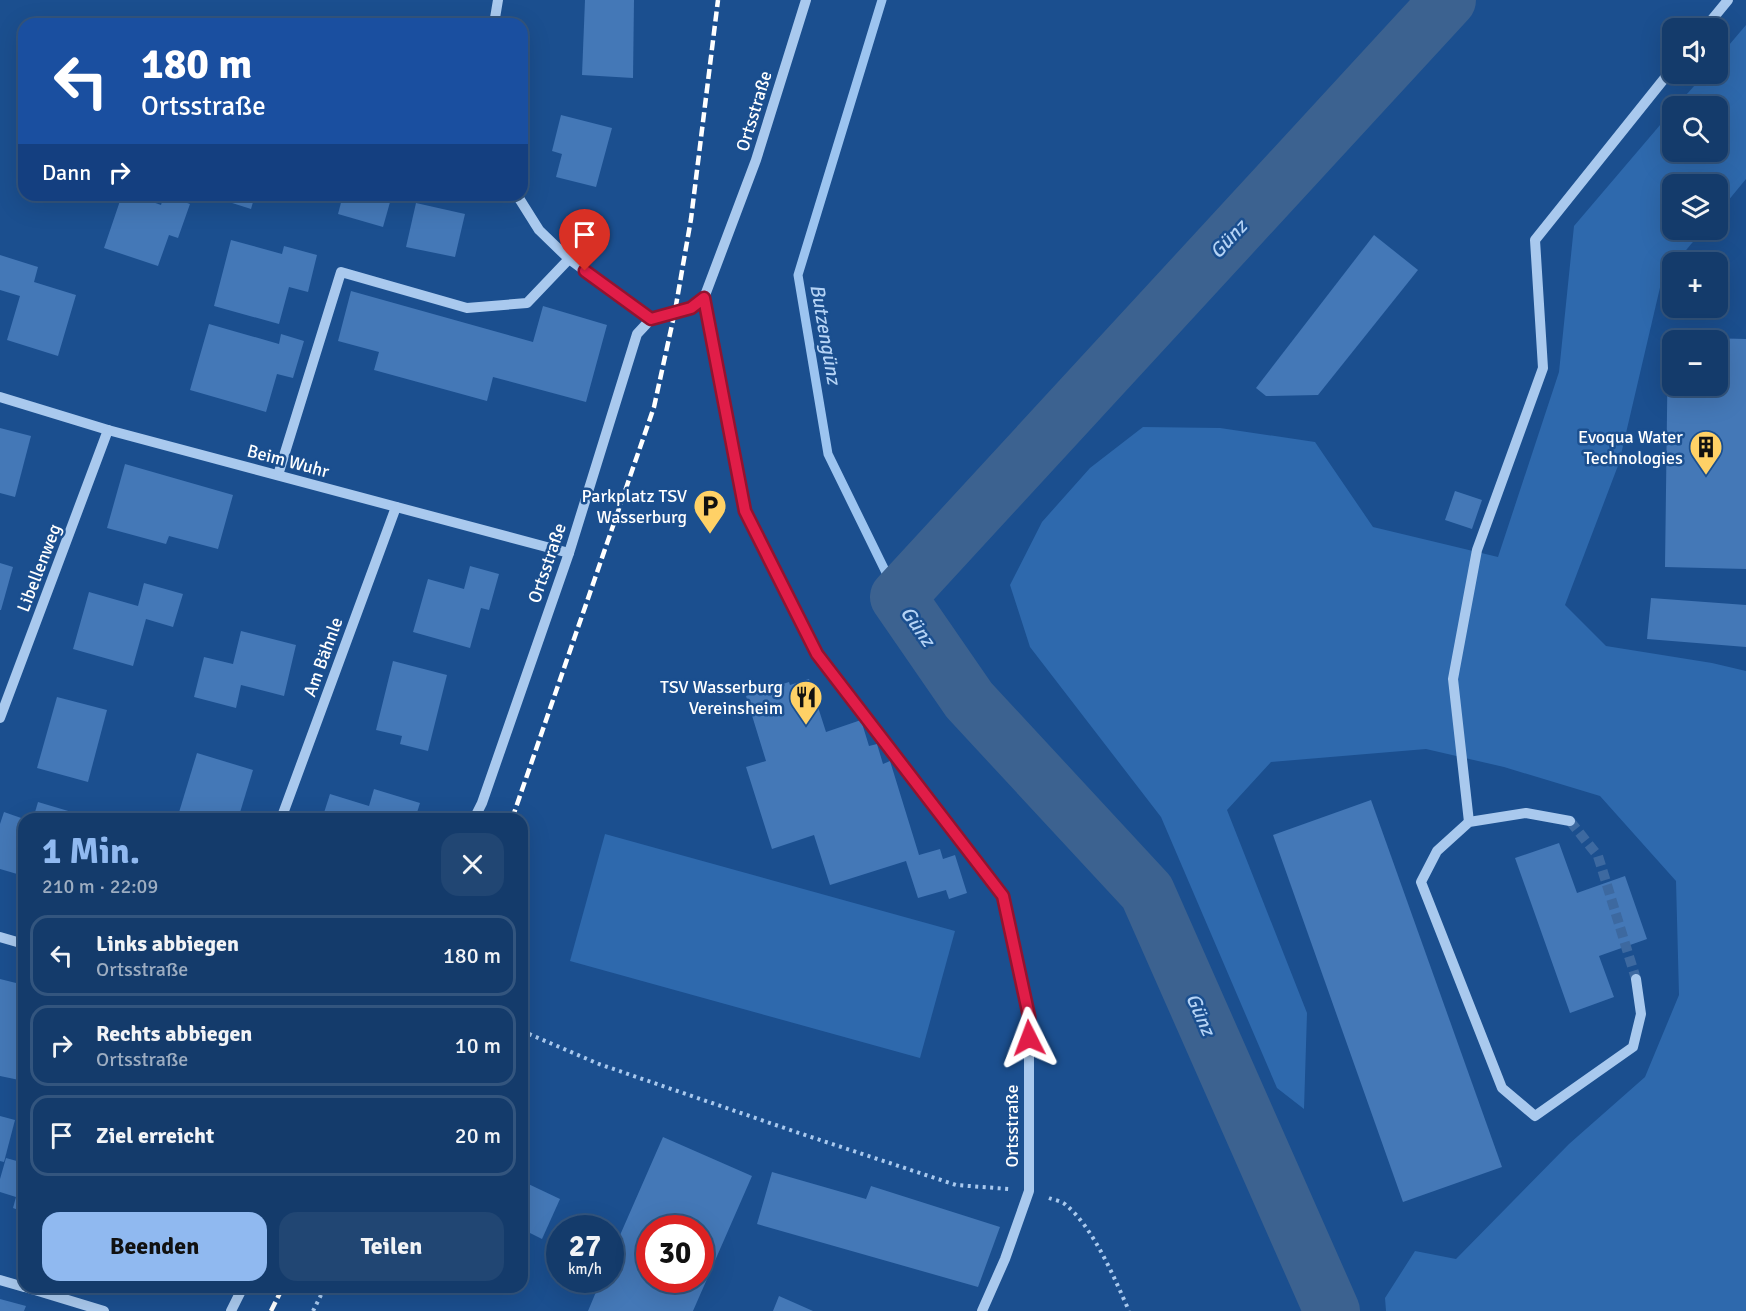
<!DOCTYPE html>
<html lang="de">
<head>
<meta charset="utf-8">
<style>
	body { margin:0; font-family:Signika,sans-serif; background:#214673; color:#f1f3f6; height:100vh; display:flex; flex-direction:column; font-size:22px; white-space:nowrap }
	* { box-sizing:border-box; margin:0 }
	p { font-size:20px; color:#9dadc1 }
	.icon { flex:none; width:33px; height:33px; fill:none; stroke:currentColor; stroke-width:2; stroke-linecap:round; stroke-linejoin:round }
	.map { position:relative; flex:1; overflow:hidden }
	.side { position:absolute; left:18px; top:813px; width:510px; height:480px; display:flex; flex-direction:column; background:#143b6b; border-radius:18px; box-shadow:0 6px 24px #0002,0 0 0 2px #33557e }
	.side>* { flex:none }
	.banner { position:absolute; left:18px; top:18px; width:510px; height:183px; border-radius:18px; box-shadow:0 6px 24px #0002,0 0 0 2px #33557e; background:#1a4fa0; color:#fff; overflow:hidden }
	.controls { position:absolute; left:1662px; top:18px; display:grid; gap:12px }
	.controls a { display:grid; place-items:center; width:66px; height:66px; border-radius:12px; background:#143b6b; box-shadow:0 6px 24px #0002,0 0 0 2px #33557e; font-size:30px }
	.speed { position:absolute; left:546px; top:1215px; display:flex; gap:12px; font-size:30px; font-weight:700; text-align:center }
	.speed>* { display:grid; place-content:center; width:78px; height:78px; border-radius:50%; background:#143b6b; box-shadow:0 6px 24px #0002,0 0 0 2px #33557e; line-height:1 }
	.speed small { font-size:15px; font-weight:400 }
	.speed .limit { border:9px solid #d22; background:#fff; color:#111 }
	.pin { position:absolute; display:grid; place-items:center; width:51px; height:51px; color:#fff; margin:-62px -26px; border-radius:50% 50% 50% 0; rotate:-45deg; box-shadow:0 0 6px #0007 }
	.pin .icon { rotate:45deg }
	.me { position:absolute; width:66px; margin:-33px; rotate:357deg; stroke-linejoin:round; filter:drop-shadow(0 0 4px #0008) }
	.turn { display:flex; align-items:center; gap:21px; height:126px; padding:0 24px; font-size:27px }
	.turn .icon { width:78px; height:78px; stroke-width:2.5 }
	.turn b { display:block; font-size:42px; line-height:51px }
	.then { display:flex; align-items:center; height:57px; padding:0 24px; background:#0003; gap:12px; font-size:22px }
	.round { display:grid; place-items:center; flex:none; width:63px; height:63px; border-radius:18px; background:#214673 }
	.summary { display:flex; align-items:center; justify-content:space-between; height:102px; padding:0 24px }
	h1 { font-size:36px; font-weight:700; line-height:45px; color:#90b9f0 }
	.primary-button { display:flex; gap:12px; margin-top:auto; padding:12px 24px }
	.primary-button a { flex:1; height:69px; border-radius:18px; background:#90b9f0; color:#111; font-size:24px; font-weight:700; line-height:69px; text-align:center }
	.primary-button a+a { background:#214673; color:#f1f3f6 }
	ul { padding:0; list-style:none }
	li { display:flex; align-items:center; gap:18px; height:81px; margin:0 12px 9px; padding:0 12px; border:3px solid #33557e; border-radius:18px }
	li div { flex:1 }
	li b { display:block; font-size:22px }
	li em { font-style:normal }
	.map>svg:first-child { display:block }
</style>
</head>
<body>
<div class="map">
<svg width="1746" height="1311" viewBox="0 0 1746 1311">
	<rect width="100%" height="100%" fill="#1b4f8f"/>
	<g fill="#2e69ad">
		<path d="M1746 25V179L1718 213V184H1672V230H1703L1676 262H1672V267L1662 279 1619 463 1565 605 1606 646 1712 663 1746 671V1311H1386L1385 1298 1415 1251 1456 1259 1569 1144 1645 1077 1679 995 1676 881 1600 796 1504 767 1426 749 1271 762 1227 810 1307 1013 1304 1109 1277 1088 1161 817 1030 647 1010 585 1042 522 1090 468 1143 427 1220 428 1315 442 1373 527 1498 557 1559 372 1574 226 1672 111V152H1718V106H1676L1705 74H1718V58Z"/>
		<path d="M605 834 955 931 920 1058 570 961Z"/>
	</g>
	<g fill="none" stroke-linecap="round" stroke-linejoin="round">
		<path stroke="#9cc4f0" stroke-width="9" d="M882 0 798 275 828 454 898 597"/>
		<path stroke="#3c6290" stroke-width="56" d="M1332 1311 1147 892 969 700 898 597 1448 0"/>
	</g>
	<g fill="#4478b7" fill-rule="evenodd">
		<path d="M585 0H634L633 78 582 75Z"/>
		<path d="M561 115 612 128 596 187 556 177 562 154 552 151Z"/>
		<path d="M122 195H133L161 205 164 195 190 204 178 238 169 235 158 266 104 248Z"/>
		<path d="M207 195H255L251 209Z"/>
		<path d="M343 195H392L383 227 338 214Z"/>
		<path d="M416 203 465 214 455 257 406 247Z"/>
		<path d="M1374 235 1418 270 1318 395 1266 396 1256 388Z"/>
		<path d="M231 240 282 254 284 246 317 255 308 292 289 287 279 324 214 306Z"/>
		<path d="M0 255 38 267 34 282 76 295 58 356 7 340 20 296 0 290Z"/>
		<path d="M351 291 533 342 543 306 607 325 586 402 493 377 487 401 374 370 379 352 338 341Z"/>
		<path d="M209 324 279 344 281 334 304 341 293 378 277 374 266 412 190 390Z"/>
		<path d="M1668 337 1746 339V569L1665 567ZM1672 340H1718V386H1672Z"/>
		<path d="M0 428 31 436 15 497 0 493Z"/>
		<path d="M125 464 233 495 218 549 169 536 166 544 107 528Z"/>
		<path d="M1455 491 1482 500 1472 529 1445 520Z"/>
		<path d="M0 563 13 567 1 610H0Z"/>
		<path d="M470 566 499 574 489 610 481 608 470 648 413 632 428 579 464 589Z"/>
		<path d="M144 583 183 594 173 627 146 619 133 666 73 649 89 592 138 606Z"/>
		<path d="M1651 598 1746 605V647L1647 639Z"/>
		<path d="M241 631 296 645 284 696 241 685 236 708 194 697 204 657 233 664Z"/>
		<path d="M393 661 447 675 428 751 400 744 402 736 376 730Z"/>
		<path d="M809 679 826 732 861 720 869 746 877 744 883 764 890 761 919 855 940 849 943 859 955 855 967 893 949 899 946 890 918 898 906 861 830 885 814 835 772 849 746 767 766 761 746 696 789 682 790 685Z"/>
		<path d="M57 697 107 710 88 782 37 768Z"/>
		<path d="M197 753 253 770 238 819H177Z"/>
		<path d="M374 789 420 803 415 819H322L330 794 369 806Z"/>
		<path d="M1371 800 1502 1167 1403 1202 1273 835Z"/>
		<path d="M38 802 85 816 84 819H33Z"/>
		<path d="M4 812 24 819V876L0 869V824Z"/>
		<path d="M1559 843 1577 893 1625 876 1647 939 1599 956 1614 997 1570 1013 1515 858Z"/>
		<path d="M0 979 24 985V1081L0 1076Z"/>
		<path d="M0 1116 15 1120 4 1162 0 1161Z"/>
		<path d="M663 1137 752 1176 693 1311H588L601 1280H610V1258ZM650 1228H700V1280H650Z"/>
		<path d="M6 1158 24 1163V1212L13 1208 16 1197 0 1192V1179Z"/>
		<path d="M772 1172 866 1199 871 1186 1000 1227 978 1287 757 1224Z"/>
		<path d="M522 1181 560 1199 542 1239 522 1229Z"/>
		<path d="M779 1296 813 1311H773Z"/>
		<path d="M0 1299 26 1306 24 1311H0Z"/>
	</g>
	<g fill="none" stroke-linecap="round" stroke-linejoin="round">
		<path stroke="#3d69a0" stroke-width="10" stroke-dasharray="10 5" stroke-linecap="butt" d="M1570 821 1598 856 1636 979"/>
		<g stroke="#a9c9ee" stroke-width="4" stroke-dasharray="3 4.5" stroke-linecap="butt">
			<path d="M522 1031 599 1064 796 1132 956 1185 1009 1189"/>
			<path d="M1049 1198C1054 1200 1062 1201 1066 1205 1093 1227 1115 1279 1129 1311"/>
			<path d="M313 1311 325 1287"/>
		</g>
		<g stroke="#a9c9ee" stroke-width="10">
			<path d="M494 24 498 0"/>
			<path d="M1705 28 1728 0"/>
			<path d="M517 195 539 230 569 259 651 319"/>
			<path d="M704 298 745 511 817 654 1003 896 1029 1016V1191L1005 1259 982 1311"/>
			<path d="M0 397 108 430 569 553"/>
			<path d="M278 475 341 272 467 308 527 303 569 259"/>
			<path d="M0 718 108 430"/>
			<path d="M281 819 396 507"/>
			<path d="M474 819 482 803 569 553 637 334 651 319 675 311 691 308 704 298 756 160 806 0"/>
			<path d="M1570 821 1526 813 1469 822 1437 851 1421 882 1502 1088 1535 1116 1633 1047 1641 1014 1636 979"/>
			<path d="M1469 822 1453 679 1477 550 1543 368 1535 240 1672 69"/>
			<path d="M0 937 24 944"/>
			<path d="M0 1280 24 1287"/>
			<path d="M25 1287 104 1311"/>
			<path d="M231 1311 243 1287"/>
		</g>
		<g stroke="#fff" stroke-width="4.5" stroke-dasharray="10 4.5" stroke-linecap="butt">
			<path d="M512 819 654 407 675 311 691 219 718 0"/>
			<path d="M271 1311 283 1287"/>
		</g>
	</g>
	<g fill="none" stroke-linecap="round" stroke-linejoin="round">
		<g stroke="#92132f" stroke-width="15">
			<path id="route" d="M585 271 651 319 691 308 704 298 745 511 817 654 1003 896 1029 1016V1038"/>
		</g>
		<use href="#route" stroke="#e11d48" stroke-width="10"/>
	</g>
	<defs>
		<g id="building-pin" transform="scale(1.725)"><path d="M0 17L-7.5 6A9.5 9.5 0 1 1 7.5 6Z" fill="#ffd166" stroke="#1b4f8f"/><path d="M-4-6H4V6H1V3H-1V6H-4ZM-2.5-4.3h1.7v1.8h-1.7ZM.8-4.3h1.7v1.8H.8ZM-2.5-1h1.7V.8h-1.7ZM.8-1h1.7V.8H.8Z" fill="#111"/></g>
		<g id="parking-pin" transform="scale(1.725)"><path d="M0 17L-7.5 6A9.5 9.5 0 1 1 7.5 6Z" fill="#ffd166" stroke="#1b4f8f"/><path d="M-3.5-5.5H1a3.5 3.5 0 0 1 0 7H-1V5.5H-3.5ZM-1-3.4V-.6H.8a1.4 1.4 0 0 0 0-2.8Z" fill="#111"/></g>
		<g id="restaurant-pin" transform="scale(1.725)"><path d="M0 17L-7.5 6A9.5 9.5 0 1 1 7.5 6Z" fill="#ffd166" stroke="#1b4f8f"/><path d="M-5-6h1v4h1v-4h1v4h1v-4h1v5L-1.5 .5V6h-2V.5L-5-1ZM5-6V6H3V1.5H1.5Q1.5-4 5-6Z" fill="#111"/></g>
	</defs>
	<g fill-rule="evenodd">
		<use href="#building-pin" x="1706" y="447"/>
		<use href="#parking-pin" x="710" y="506"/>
		<use href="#restaurant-pin" x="806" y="697"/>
	</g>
	<g text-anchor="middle" stroke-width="5" stroke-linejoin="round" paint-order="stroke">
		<g font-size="18" fill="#fff" stroke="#1b4f8f">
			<text transform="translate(754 111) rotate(-73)" y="6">Ortsstraße</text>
			<text transform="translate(288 461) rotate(15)" y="6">Beim Wuhr</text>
			<text transform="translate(547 563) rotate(-71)" y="6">Ortsstraße</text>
			<text transform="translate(39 568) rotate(-69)" y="6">Libellenweg</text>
			<text transform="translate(323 657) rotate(-70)" y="6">Am Bähnle</text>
			<text transform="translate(1012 1126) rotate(-90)" y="6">Ortsstraße</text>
		</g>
		<g font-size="18" fill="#fff" stroke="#1b4f8f" text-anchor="end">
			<text x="1683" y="443">Evoqua Water<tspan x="1683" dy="21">Technologies</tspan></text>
			<text x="687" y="502">Parkplatz TSV<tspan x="687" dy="21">Wasserburg</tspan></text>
			<text x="783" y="693">TSV Wasserburg<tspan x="783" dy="21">Vereinsheim</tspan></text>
		</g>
		<g font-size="20" font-style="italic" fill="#b5d3f5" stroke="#1b4f8f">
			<text transform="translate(1228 239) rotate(-47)" y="7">Günz</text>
			<text transform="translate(826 334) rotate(80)" y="7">Butzengünz</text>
			<text transform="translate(918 626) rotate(55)" y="7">Günz</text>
			<text transform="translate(1201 1014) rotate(66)" y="7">Günz</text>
		</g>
	</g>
</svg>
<div class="controls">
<a><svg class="icon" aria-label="sound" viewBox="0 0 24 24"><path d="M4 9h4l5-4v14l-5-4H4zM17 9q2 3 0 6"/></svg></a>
<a><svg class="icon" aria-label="search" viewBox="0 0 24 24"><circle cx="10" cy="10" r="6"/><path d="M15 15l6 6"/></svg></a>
<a><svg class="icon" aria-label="layers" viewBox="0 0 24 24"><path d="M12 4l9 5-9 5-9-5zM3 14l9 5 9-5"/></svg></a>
<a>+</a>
<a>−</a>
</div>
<div class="speed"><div>27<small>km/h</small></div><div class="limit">30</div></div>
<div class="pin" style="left:585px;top:271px;background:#d93025"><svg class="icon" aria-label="arrive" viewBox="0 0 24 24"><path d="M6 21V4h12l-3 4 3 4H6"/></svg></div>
<svg class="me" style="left:1029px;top:1038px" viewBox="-20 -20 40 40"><path d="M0-17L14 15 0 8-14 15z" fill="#e11d48" stroke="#fff" stroke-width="4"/></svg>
<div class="banner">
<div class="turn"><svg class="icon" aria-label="left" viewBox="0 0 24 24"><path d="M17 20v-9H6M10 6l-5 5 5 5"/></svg><div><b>180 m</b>Ortsstraße</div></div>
<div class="then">Dann<svg class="icon" aria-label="right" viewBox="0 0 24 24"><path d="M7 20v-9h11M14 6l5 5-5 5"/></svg></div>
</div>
<section class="side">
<div class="summary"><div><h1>1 Min.</h1><p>210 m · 22:09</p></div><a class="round"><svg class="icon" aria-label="close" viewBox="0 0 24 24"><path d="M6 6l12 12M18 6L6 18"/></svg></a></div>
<ul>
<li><svg class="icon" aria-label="left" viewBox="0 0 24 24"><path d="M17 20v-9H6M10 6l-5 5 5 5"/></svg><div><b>Links abbiegen</b><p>Ortsstraße</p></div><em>180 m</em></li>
<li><svg class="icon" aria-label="right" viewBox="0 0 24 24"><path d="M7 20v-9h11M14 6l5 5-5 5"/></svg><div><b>Rechts abbiegen</b><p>Ortsstraße</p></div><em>10 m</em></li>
<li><svg class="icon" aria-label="arrive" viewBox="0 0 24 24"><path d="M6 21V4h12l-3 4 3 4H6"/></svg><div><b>Ziel erreicht</b></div><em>20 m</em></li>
</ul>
<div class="primary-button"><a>Beenden</a><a>Teilen</a></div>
</section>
</div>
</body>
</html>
